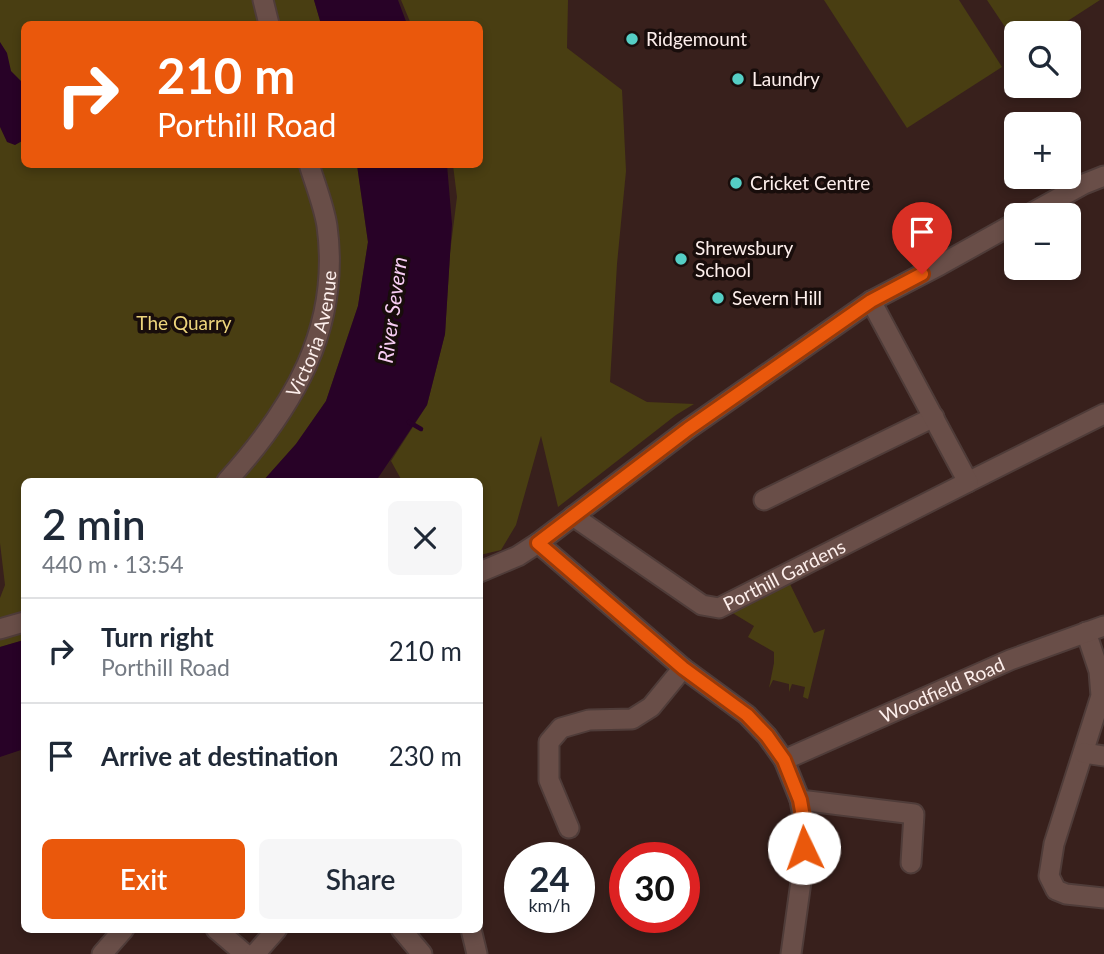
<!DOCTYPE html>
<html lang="en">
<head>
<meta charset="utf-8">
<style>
	body { margin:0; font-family:Lato,sans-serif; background:#f6f6f7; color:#1f2937; height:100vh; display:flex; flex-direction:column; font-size:26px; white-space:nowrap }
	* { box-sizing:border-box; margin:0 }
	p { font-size:23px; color:#747a83 }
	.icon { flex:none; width:38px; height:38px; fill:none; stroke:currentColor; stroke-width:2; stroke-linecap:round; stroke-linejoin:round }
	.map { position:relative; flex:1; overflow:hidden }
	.sheet { position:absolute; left:21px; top:478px; width:462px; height:455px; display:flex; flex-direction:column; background:#fff; border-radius:10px; box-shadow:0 4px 10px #0003 }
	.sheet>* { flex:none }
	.guide { position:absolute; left:21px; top:21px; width:462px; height:147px; border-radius:10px; box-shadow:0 4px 10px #0003; background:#ea580c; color:#fff; overflow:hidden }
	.buttons { position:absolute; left:1004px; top:21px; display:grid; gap:14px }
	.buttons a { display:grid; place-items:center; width:77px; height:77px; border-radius:10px; background:#fff; box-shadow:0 4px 10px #0003; font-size:35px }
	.speed { position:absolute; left:504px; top:842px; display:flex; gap:14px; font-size:35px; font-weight:700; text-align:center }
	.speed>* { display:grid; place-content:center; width:91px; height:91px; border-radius:50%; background:#fff; box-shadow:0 4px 10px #0003; line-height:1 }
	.speed small { font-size:18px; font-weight:400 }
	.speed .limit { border:10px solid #d22; background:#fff; color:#111 }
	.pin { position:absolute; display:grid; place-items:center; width:60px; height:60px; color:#fff; margin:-72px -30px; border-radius:50% 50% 50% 0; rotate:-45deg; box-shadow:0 0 7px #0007 }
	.pin .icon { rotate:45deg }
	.me { position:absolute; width:77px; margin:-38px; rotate:357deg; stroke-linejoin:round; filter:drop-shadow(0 0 5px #0008) }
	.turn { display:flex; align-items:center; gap:24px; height:147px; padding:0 21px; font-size:32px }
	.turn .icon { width:91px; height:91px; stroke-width:2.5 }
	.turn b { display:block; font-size:49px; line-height:60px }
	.round { display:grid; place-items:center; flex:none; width:74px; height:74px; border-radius:10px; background:#f6f6f7 }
	.headline { display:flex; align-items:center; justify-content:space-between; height:119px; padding:0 21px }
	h1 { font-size:42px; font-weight:600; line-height:52px }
	.button { display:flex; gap:14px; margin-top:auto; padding:14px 21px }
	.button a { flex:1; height:80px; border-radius:10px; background:#ea580c; color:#fff; font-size:28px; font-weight:600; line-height:80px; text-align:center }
	.button a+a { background:#f6f6f7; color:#1f2937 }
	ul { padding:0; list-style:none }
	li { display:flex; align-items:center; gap:21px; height:105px; padding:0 21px; border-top:2px solid #e0e1e3 }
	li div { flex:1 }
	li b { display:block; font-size:26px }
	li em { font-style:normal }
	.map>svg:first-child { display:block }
</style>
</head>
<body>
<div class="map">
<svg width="1104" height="954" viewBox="0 0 1104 954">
	<rect width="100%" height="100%" fill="#38201c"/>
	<g fill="#493e12">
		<path d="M0 0H314L321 24H24V164L357 165 368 242 358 306 326 401 296 444 263 481H24V640L0 647V598L5 585 0 543Z"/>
		<path d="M401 0H568L567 48 622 90 626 171 617 264 610 382 647 402 694 404 676 415 558 507 541 436 516 525 501 550 480 555V481H402L391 461 427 405 445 334 450 253 457 197 453 165 480 164V24H411Z"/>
		<path d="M824 0H959L1002 67 907 128Z"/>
		<path d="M987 0H1100L1049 33H1017V45Z"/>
		<path d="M788 580 814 633 825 629 808 699 803 697 805 687 792 684 789 692V684L773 680 769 688 774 663V652L748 637 754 626 726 609Z"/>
	</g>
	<g fill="#280227">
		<path d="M314 0H398L407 24H321Z"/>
		<path d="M0 42 7 53 11 71 24 84V140L15 145 7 142 0 127Z"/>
		<path d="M357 165H447L452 224 445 334 427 405 376 481H263L296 444 326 401 358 306 368 242Z"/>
		<path d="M24 640V749L0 757V647Z"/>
	</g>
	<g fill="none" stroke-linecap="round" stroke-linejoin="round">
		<path stroke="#280227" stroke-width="4.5" d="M409 422 421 429"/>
		<g stroke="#4f3c39" stroke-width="23">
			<g id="minor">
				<path d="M263 0 269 24"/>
				<path d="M1028 215 1084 184 1104 176"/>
				<path id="s1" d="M227 481C293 408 341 328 327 226 324 206 315 184 309 164"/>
				<path d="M968 482 1104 414"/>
				<path d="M764 500 934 417"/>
				<path id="s2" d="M573 516 702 605 719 608 968 482 871 301"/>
				<path d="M538 543 683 668 747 715 767 736 784 760 800 800 805 828 803 867 791 954"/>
				<path d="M480 572 518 556 538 543 688 429 871 301 940 265 1017 222"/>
				<path d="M0 629 24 622"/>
				<path d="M1086 632 1099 671 1101 696 1054 844 1049 876 1056 890 1066 894 1104 898"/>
				<path d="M1084 753 1104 756"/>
				<path id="s3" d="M784 760 1010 660 1104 626"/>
				<path d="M800 800 914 814 911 863"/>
				<path d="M569 828 549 780V742L561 728 589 720 632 719 651 707 683 668"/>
				<path d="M216 929 245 954"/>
				<path d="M401 929 422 954"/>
				<path d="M471 929 477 954"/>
				<path d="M102 954 124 929"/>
				<path d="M255 954 277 929"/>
			</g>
		</g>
		<use href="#minor" stroke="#694e48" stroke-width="19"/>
	</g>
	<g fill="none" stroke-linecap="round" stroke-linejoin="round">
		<g stroke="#983908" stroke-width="18">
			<path id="route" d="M804 848 805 828 800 800 784 760 767 736 747 715 683 668 538 543 688 429 871 301 922 274"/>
		</g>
		<use href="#route" stroke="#ea580c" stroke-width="12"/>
	</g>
	<g fill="#55cec5" stroke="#180d0b" stroke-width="2.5">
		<circle cx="632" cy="39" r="7"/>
		<circle cx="738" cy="79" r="7"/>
		<circle cx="736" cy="183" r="7"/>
		<circle cx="681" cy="259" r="7"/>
		<circle cx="718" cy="298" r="7"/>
	</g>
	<g text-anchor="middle" stroke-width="7" stroke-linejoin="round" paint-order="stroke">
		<g font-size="19" fill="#fdefec" stroke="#180d0b" text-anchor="start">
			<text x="646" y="46">Ridgemount</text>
			<text x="752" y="86">Laundry</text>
			<text x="750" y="190">Cricket Centre</text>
			<text x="695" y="255">Shrewsbury<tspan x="695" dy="22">School</tspan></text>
			<text x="732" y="305">Severn Hill</text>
		</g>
		<g font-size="19" fill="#edd57c" stroke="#180d0b">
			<text x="184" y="330">The Quarry</text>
		</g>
		<g font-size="19" fill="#fdefec" stroke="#180d0b">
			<text dy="7" stroke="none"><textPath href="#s1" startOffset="173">Victoria Avenue</textPath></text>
			<text dy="7" stroke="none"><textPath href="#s2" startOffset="247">Porthill Gardens</textPath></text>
			<text dy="7" stroke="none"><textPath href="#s3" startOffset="173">Woodfield Road</textPath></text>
		</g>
		<g font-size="21" font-style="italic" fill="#f7cdf3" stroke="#180d0b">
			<text transform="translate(393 310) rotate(-82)" y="7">River Severn</text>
		</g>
	</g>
</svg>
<div class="buttons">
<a><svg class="icon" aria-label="search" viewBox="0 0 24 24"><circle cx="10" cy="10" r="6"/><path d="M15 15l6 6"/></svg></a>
<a>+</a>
<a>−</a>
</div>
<div class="speed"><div>24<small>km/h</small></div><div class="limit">30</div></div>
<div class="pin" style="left:922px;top:274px;background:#d93025"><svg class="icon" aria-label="arrive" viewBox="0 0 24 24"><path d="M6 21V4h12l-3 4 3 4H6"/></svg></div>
<svg class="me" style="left:804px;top:848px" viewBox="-20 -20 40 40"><circle r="19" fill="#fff"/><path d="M0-13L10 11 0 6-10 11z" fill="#ea580c"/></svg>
<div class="guide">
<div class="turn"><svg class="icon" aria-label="right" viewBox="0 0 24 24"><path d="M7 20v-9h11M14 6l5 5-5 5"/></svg><div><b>210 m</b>Porthill Road</div></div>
</div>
<section class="sheet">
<div class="headline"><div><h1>2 min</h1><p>440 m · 13:54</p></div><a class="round"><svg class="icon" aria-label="close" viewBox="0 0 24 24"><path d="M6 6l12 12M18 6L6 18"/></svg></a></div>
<ul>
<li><svg class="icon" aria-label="right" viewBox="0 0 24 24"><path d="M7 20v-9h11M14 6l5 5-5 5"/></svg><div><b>Turn right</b><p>Porthill Road</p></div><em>210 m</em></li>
<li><svg class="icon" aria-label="arrive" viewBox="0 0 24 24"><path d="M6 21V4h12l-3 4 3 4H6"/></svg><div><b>Arrive at destination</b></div><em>230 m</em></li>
</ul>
<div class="button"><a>Exit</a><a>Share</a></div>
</section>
</div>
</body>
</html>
